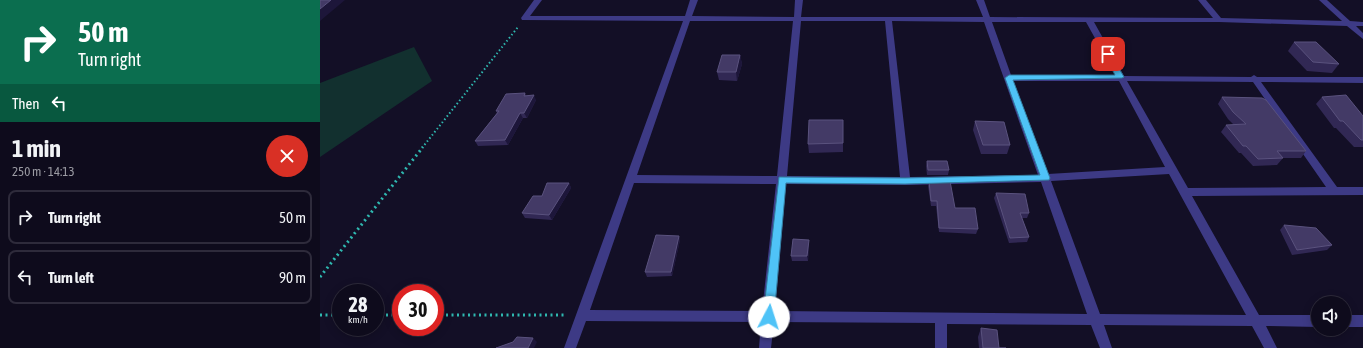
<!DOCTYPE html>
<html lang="en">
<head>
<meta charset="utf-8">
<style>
	body { margin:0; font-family:"Asap Condensed",sans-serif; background:#171425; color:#f1f3f6; height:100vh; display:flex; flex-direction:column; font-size:15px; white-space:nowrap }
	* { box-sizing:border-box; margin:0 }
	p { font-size:13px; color:#9b9ba3 }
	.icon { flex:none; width:22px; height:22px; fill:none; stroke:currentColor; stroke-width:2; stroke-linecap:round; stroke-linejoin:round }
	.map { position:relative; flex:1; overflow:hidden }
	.details { display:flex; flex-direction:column; background:#0e0b1c; width:320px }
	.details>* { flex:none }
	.guide { background:#0b6e4f; color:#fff; overflow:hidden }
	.fabs { position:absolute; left:991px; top:296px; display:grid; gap:8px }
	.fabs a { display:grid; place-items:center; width:40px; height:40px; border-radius:50%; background:#0e0b1c; box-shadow:0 2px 10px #0003,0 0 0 1px #2e2b3b; font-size:20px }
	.speed { position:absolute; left:12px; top:284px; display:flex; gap:8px; font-size:20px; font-weight:700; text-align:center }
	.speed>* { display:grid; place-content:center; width:52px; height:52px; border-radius:50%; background:#0e0b1c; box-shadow:0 2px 10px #0003,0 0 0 1px #2e2b3b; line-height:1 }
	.speed small { font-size:10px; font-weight:400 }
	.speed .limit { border:6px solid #d22; background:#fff; color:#111 }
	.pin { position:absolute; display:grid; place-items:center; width:34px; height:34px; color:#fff; margin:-17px; border-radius:8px; box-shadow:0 2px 6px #0006 }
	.me { position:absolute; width:44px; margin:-22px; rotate:5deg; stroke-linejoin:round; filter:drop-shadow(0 0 3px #0008) }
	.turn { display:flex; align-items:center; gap:14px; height:84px; padding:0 12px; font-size:18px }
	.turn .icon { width:52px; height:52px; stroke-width:2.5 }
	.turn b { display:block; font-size:28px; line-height:34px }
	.then { display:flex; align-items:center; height:38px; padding:0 12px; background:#0003; gap:8px; font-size:15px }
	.round { display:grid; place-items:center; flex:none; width:42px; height:42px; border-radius:21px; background:#171425 }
	.overview { display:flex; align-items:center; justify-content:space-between; height:68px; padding:0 12px }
	h1 { font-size:24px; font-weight:700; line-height:30px }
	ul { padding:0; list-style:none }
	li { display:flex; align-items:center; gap:12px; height:54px; margin:0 8px 6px; padding:0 4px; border:2px solid #2e2b3b; border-radius:8px }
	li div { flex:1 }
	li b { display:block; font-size:15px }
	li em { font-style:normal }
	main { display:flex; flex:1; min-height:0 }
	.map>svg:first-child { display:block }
</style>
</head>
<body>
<main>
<section class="details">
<div class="guide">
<div class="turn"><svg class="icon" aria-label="right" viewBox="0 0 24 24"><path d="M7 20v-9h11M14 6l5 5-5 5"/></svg><div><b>50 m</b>Turn right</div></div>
<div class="then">Then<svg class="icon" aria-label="left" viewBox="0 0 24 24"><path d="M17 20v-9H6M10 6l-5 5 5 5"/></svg></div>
</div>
<div class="overview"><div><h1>1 min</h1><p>250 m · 14:13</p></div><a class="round" style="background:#d93025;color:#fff"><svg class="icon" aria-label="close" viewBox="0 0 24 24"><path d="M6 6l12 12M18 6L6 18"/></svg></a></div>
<ul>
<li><svg class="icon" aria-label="right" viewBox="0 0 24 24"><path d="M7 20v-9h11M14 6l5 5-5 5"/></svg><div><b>Turn right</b></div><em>50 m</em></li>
<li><svg class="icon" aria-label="left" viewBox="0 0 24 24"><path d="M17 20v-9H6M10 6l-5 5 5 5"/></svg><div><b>Turn left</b></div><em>90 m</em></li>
</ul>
</section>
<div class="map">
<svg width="1043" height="348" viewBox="0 0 1043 348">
	<rect width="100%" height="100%" fill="#130f26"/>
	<path fill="#12302f" d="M94 47 112 81 0 157V83Z"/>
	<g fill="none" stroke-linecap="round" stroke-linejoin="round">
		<path stroke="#2fb8b0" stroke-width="2" stroke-dasharray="1.5 2.5" stroke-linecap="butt" d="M102 148 198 27"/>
		<g stroke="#2fb8b0" stroke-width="3" stroke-dasharray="2 3.5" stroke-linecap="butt">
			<path d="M0 277 103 147"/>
			<path d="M0 315H21"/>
			<path d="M55 315H81"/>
			<path d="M115 315H245"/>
		</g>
		<g fill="#3d3a85" fill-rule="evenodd">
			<path d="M214 0H222L210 16H365L370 0H378L372 16 474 17 475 0H483L481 17H663L656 0H664L670 17 893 18 878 0H886L901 18 1022 21 999 0H1007L1030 21 1043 22V26H1036L1043 33V39L1027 26 899 22H774L804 76 931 77 934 75 937 77H1043V83L941 82 1017 187H1043V195L872 196 939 315H998V327L946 326 957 348H944L932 326 784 325 792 348H780L771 325 627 324V348H615V323L454 322 451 348H439L441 322 266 321 256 348H244L363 21 202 20 201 18ZM370 21H473L457 176 317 175ZM481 21H565L580 177 467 176ZM572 21 664 22 718 175 590 177ZM672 22H766L796 76 691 75ZM693 81H799L845 167 728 174ZM807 81 933 82 1006 187 868 188ZM849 174 926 315 780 314 731 181ZM721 182 767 314 455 311 466 184 585 185ZM314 183 456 184 442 311 270 310Z"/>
			<rect x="1024" y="315" width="19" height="12"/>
		</g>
	</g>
	<g fill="#312854">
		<path d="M974 42 1019 64 1012 73 987 71 968 51Z"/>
		<path d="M420 55 422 64 417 81 399 80 397 72Z"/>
		<path d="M205 93 206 96 216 100 207 118H203L188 145 158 146 155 141 177 113 176 111Z"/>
		<path d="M902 97 986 151 981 158H962H963L957 165 933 166 921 153H919L901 132 906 125H914L908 119 898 104Z"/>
		<path d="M1002 97 1043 116V147H1034L1016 128H1014L996 104Z"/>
		<path d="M523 120V152L489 153 488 144Z"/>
		<path d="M655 121 690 145 687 154H661L653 130Z"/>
		<path d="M607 161 629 170 628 175H607L606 166Z"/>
		<path d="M609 181 635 208 658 229 656 234 619 232 616 206H611L608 186Z"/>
		<path d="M249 183 251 188 232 220 205 218 202 213 222 196Z"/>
		<path d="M676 193 709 213 707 218H702L709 237 707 242 689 243 674 198Z"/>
		<path d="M964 225 1012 245 1007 250 972 255 960 230Z"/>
		<path d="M359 236 360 240 352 276 327 277 325 272Z"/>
		<path d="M489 240V245L488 261H472L471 256Z"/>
		<path d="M661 328 679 348H686H659L658 337Z"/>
	</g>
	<g fill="#1d163a">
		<path d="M11 0H25L0 21V9Z"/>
		<path d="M420 55 422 64 417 81 416 72Z"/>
		<path d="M214 95 216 100 207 118 204 113Z"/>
		<path d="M200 113 203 118 188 145 185 140Z"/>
		<path d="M249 183 251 188 232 220 229 215Z"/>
		<path d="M359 236 360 240 352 276 351 272Z"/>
		<path d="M489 240V245L488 261 487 256Z"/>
		<path d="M213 338 217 342 214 348H208Z"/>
	</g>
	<g fill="#433a66" stroke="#5a527e">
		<path d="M0 0H11L0 9Z"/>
		<path d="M974 42H996L1019 64 993 62Z"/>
		<path d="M402 55H420L416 72H397Z"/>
		<path d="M205 93 204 96 214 95 204 113H200L185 140 155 141 179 111H176L186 94Z"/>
		<path d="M1026 95 1043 116V140H1041L1023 121H1020L1002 97Z"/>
		<path d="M902 97 942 98 946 100 986 151H957L963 158 938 159 926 146H923L906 125 926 124 913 112Z"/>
		<path d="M489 120H523V143L488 144Z"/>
		<path d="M655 121 684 122 690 145H663Z"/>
		<path d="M607 161H627L629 170H608Z"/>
		<path d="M609 181H630L635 208H655L658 229 619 228 617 201H611Z"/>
		<path d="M227 183H249L229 215 202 213 213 196H222Z"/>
		<path d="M676 193 705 194 709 213H700L709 237 690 238Z"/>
		<path d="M964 225 996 228 1012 245 977 250Z"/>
		<path d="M336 235 359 236 351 272H325Z"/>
		<path d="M473 239 489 240 487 256H471Z"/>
		<path d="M661 328 677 330 679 348H686H663Z"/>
		<path d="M197 337 213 338 208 348H176L193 342Z"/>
	</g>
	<path fill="#4fc3f7" stroke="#337fa1" d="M785 52 791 54 804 77 802 78 693 80 730 178 729 180 585 184 466 183 454 317 453 321 449 322 445 321 443 317 459 177 585 178 720 175 685 78 689 75H795L784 54Z"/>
</svg>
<div class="fabs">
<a><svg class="icon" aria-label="sound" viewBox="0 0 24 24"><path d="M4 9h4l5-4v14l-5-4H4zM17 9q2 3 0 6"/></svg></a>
</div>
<div class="speed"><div>28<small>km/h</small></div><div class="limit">30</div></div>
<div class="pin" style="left:788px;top:54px;background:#d93025"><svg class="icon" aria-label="arrive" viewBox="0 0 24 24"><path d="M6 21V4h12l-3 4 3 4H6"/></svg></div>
<svg class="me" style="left:449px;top:317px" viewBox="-20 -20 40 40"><circle r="19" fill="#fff"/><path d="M0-13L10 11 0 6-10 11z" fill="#4fc3f7"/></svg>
</div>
</main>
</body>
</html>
